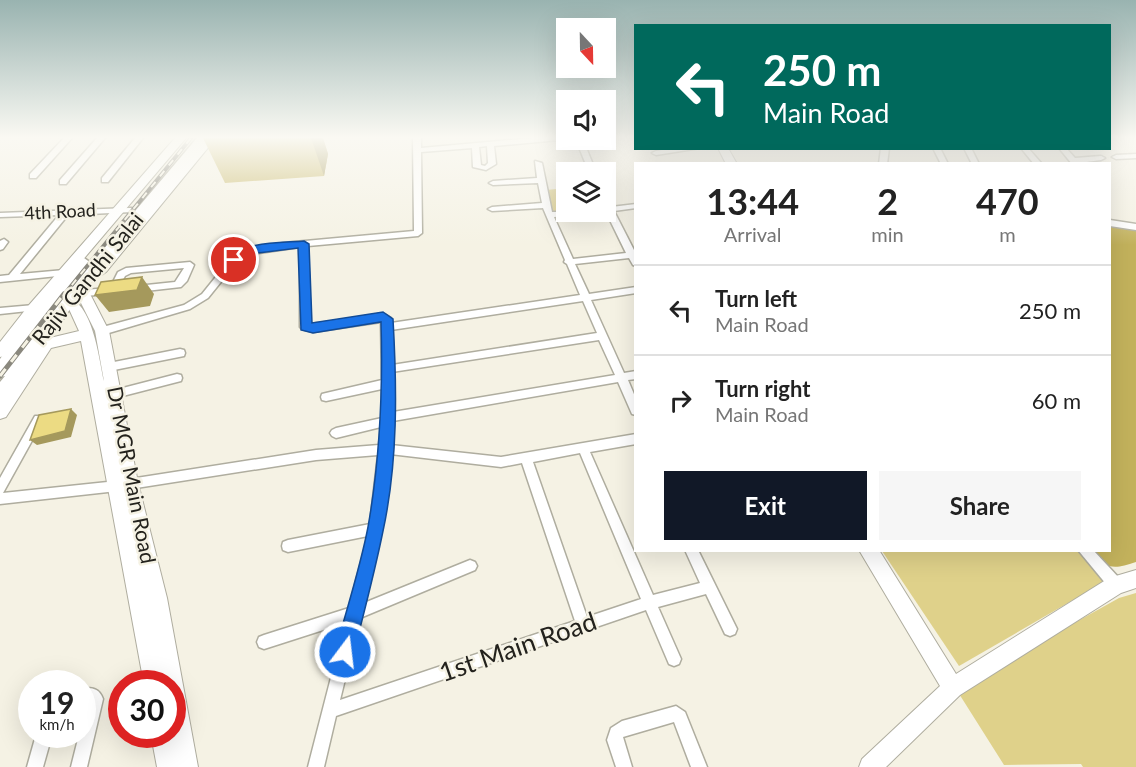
<!DOCTYPE html>
<html lang="en">
<head>
<meta charset="utf-8">
<style>
	body { margin:0; font-family:Lato,sans-serif; background:#f6f6f6; color:#222; height:100vh; display:flex; flex-direction:column; font-size:22px; white-space:nowrap }
	* { box-sizing:border-box; margin:0 }
	p { font-size:20px; color:#767676 }
	.icon { flex:none; width:33px; height:33px; fill:none; stroke:currentColor; stroke-width:2; stroke-linecap:round; stroke-linejoin:round }
	.map { position:relative; flex:1; overflow:hidden }
	.details { position:absolute; left:634px; top:162px; width:477px; height:390px; display:flex; flex-direction:column; background:#fff; border-radius:0px; box-shadow:0 6px 24px #0002 }
	.details>* { flex:none }
	.guide { position:absolute; left:634px; top:24px; width:477px; height:126px; border-radius:0px; box-shadow:0 6px 24px #0002; background:#00695c; color:#fff; overflow:hidden }
	.needle { width:39px; rotate:158deg }
	.fabs { position:absolute; left:556px; top:18px; display:grid; gap:12px }
	.fabs a { display:grid; place-items:center; width:60px; height:60px; border-radius:0px; background:#fff; box-shadow:0 6px 24px #0002; font-size:30px }
	.speed { position:absolute; left:18px; top:670px; display:flex; gap:12px; font-size:30px; font-weight:700; text-align:center }
	.speed>* { display:grid; place-content:center; width:78px; height:78px; border-radius:50%; background:#fff; box-shadow:0 6px 24px #0002; line-height:1 }
	.speed small { font-size:15px; font-weight:400 }
	.speed .limit { border:9px solid #d22; background:#fff; color:#111 }
	.pin { position:absolute; display:grid; place-items:center; width:51px; height:51px; color:#fff; margin:-26px; border:3px solid #fff; border-radius:50%; box-shadow:0 2px 6px #0007 }
	.me { position:absolute; width:66px; margin:-33px; rotate:15deg; stroke-linejoin:round; filter:drop-shadow(0 0 4px #0008) }
	.turn { display:flex; align-items:center; gap:21px; height:126px; padding:0 30px; font-size:27px }
	.turn .icon { width:78px; height:78px; stroke-width:2.5 }
	.turn b { display:block; font-size:42px; line-height:51px }
	.eta { display:flex; justify-content:space-evenly; align-items:center; height:102px; text-align:center }
	.eta b { font-size:36px; font-weight:700; line-height:42px }
	.action { display:flex; gap:12px; margin-top:auto; padding:12px 30px }
	.action a { flex:1; height:69px; border-radius:0px; background:#111827; color:#fff; font-size:24px; font-weight:700; line-height:69px; text-align:center }
	.action a+a { background:#f6f6f6; color:#222 }
	ul { padding:0; list-style:none }
	li { display:flex; align-items:center; gap:18px; height:90px; padding:0 30px; border-top:2px solid #e0e0e0 }
	li div { flex:1 }
	li b { display:block; font-size:22px }
	li em { font-style:normal }
	.map>svg:first-child { display:block }
</style>
</head>
<body>
<div class="map">
<svg width="1136" height="767" viewBox="0 0 1136 767">
	<rect width="100%" height="100%" fill="#f5f2e4"/>
	<g fill="#dfd18a">
		<path d="M567 188V211L552 213 546 190Z"/>
		<path d="M882 551H1079L1106 581 959 666Z"/>
		<path d="M1136 593V767H1083L1081 764 1004 765 956 689 1119 598Z"/>
	</g>
	<path fill="#c3b25c" d="M1110 225 1136 228V562C1113 570 1106 569 1090 551L1110 550Z"/>
	<g fill="none" stroke-linecap="round" stroke-linejoin="round">
		<g stroke="#afad9f" stroke-width="3">
			<g id="street">
				<path d="M64 138H72L36 178H30V174Z"/>
				<path d="M97 138H105L66 184H60V180Z"/>
				<path d="M135 138H143L108 182H102V178Z"/>
				<path d="M413 138H421V148L533 138H563L559 140 494 146 496 164 486 170 473 167 472 148 421 152 422 233 418 236 308 246 310 324 386 315 391 318V323L580 295 567 264 564 262 565 260 543 208 492 211 488 209 492 207 542 203 538 183 493 185 489 183 493 181 537 178 535 161 542 163 552 212H590L586 214 554 217 573 259 626 253 606 212H603H606V202H609L611 207 636 204V208L614 211 636 254V266L633 265 629 258 575 264 589 294 636 287V293L591 300 624 373 636 371V379L628 380 636 399V415L632 414 618 382 393 421 391 445 501 457 636 434V444L590 452 653 595 700 583 685 550H698L737 629 735 634 730 636 725 634 706 594 658 607 681 659 679 664 674 666 669 664 646 610 336 716 324 767H308L345 623 264 649 259 647 257 642 259 637 264 635 349 608 368 536 288 552 283 550 282 546 283 542 288 540 370 524 378 455 316 460 117 491 0 504V478L35 416H43L44 419 3 493 117 481 316 450 379 445 381 427 336 438 332 436 330 433 332 430 336 428 382 418V389L326 401 322 400 321 397 322 394 326 393 382 380 381 322 313 332 302 329 300 327V247L245 255 237 262 208 298 190 309 102 335 97 331 99 328 184 305 202 294 231 258 239 251 283 243 414 231ZM487 146 488 163 485 166 481 165 479 147ZM583 301 597 333 392 365 391 330ZM599 340 615 375 393 412V386L394 383 392 372ZM580 453 641 599 587 617 533 462ZM390 454 501 467 522 463 575 621 340 700 360 618 475 570 477 566 475 562 470 560 364 603 382 529Z"/>
				<path d="M576 140H583L596 172H589Z"/>
				<path d="M675 148H700L656 155 652 153 656 151Z"/>
				<path d="M881 148H889L887 164H879Z"/>
				<path d="M933 148H940L948 164H941Z"/>
				<path d="M964 148H971L979 164H972Z"/>
				<path d="M1021 148H1028L1042 164H1034Z"/>
				<path d="M1059 148H1066L1075 158 1101 156 1105 158 1101 160 1072 164Z"/>
				<path d="M1136 154V158L1116 159 1112 157 1116 155Z"/>
				<path d="M129 208H132V212L68 215 20 274 64 270 68 273 67 275 0 282V276L9 275 59 215 0 217V213Z"/>
				<path d="M1110 220 1136 224V230L1110 226Z"/>
				<path d="M4 239 8 242 3 249 0 250V241Z"/>
				<path d="M190 262 194 265 187 281 181 287 137 292 132 289 137 286 175 282 184 268 131 273 125 276 116 293 113 294 83 296 78 293 83 290 110 288 118 272 126 268Z"/>
				<path d="M34 305 39 308 37 310 0 314V308Z"/>
				<path d="M180 349 184 350 185 353 184 356 109 371 104 367 109 363Z"/>
				<path d="M177 374 181 375 182 378 181 381 115 398 111 397 110 394 111 391 115 390Z"/>
				<path d="M1078 550H1093L1121 580 1123 585 1121 590 1116 592 1111 590Z"/>
				<path d="M82 688C93 688 99 688 103 699L87 767H71L79 735H82V723L88 702H82Z"/>
				<path d="M676 706 685 712 707 767H691L674 722 623 737 632 767H616L607 740 611 728 622 721Z"/>
				<path d="M36 735H52L43 767H27Z"/>
			</g>
		</g>
		<g stroke="#afad9f" stroke-width="2">
			<g id="secondary">
				<path d="M175 138H186L59 288 88 290 109 331 138 483 167 598 198 767H157L151 735H172V684H144L81 341 51 348 6 417 0 419V400L34 350 31 346 33 342 79 331 69 309 51 303 49 300 51 297C92 285 98 355 104 381L95 331 78 297 58 294 57 290 5 356 0 357V342L29 305Z"/>
				<path d="M206 138H216L106 272 89 284H79L78 281 96 266Z"/>
				<path d="M718 148H728L737 164H726Z"/>
				<path d="M859 550H879L956 674 1109 578 1136 570V588L1121 593 960 695 886 767H859L862 759 940 686Z"/>
			</g>
		</g>
		<g stroke="#afad9f" stroke-width="3">
			<path id="primary" d="M197 138H209L80 295 6 400 0 402V382L5 376 0 377V359L30 317 79 260 84 258 91 263Z"/>
		</g>
		<use href="#street" fill="#fff" fill-rule="evenodd"/>
		<use href="#secondary" fill="#fff" fill-rule="evenodd"/>
		<use href="#primary" fill="#fff" fill-rule="evenodd"/>
		<g stroke="#8a887e" stroke-width="4">
			<path id="rail-far1" d="M63 296 191 138"/>
		</g>
		<g stroke="#8a887e" stroke-width="5">
			<path id="rail" d="M0 376 64 294"/>
		</g>
		<use href="#rail-far1" stroke="#f5f2e4" stroke-width="2" stroke-dasharray="7" stroke-linecap="butt"/>
		<use href="#rail" stroke="#f5f2e4" stroke-width="3" stroke-dasharray="9" stroke-linecap="butt"/>
	</g>
	<path fill="#cbbc71" d="M203 138H323L328 154 324 176 225 183Z"/>
	<g fill="#a5995c">
		<path d="M311 138H323L328 154 324 176Z"/>
		<path d="M142 277 154 294 150 306 109 312 95 295Z"/>
		<path d="M71 409 77 415 71 437 37 445 30 440Z"/>
	</g>
	<g fill="#ecdb83" stroke="#a5995c" stroke-width="1.5">
		<path d="M142 277 137 290 95 295 101 282Z"/>
		<path d="M71 409 65 431 30 440 39 415Z"/>
	</g>
	<linearGradient id="sky" x2="0" y2="1"><stop stop-color="#99b3b0"/><stop offset="0.56" stop-color="#faf9f3"/><stop offset="1" stop-color="#faf9f3" stop-opacity="0"/></linearGradient>
	<rect width="1136" height="245" fill="url(#sky)"/>
	<path fill="#1a73e8" stroke="#114b97" stroke-width="1.5" d="M304 241 309 244 312 323 383 312 393 319C397 389 398 462 383 531 375 571 364 612 354 652L351 658 345 661 338 658 335 652C346 611 360 569 368 527 380 459 383 391 381 322L313 333 301 330 298 248 250 254 234 264 228 260C242 241 281 243 304 241Z"/>
	<g text-anchor="middle" stroke-width="5" stroke-linejoin="round" paint-order="stroke">
		<g font-size="18" fill="#23221d" stroke="#f5f2e4">
			<text transform="translate(60 212) rotate(-3)" y="6">4th Road</text>
		</g>
		<g font-size="21" fill="#23221d" stroke="#f5f2e4">
			<text transform="translate(88 279) rotate(-51)" y="7">Rajiv Gandhi Salai</text>
			<text transform="translate(131 475) rotate(79)" y="7">Dr MGR Main Road</text>
		</g>
		<g font-size="26" fill="#23221d" stroke="#f5f2e4">
			<text transform="translate(518 647) rotate(-19)" y="9">1st Main Road</text>
		</g>
	</g>
</svg>
<div class="fabs">
<a><svg class="needle" viewBox="-14 -14 28 28"><path d="M0-13l5 13h-10z" fill="#e53935"/><path d="M0 13l5-13h-10z" fill="#767676"/></svg></a>
<a><svg class="icon" aria-label="sound" viewBox="0 0 24 24"><path d="M4 9h4l5-4v14l-5-4H4zM17 9q2 3 0 6"/></svg></a>
<a><svg class="icon" aria-label="layers" viewBox="0 0 24 24"><path d="M12 4l9 5-9 5-9-5zM3 14l9 5 9-5"/></svg></a>
</div>
<div class="speed"><div>19<small>km/h</small></div><div class="limit">30</div></div>
<div class="pin" style="left:234px;top:260px;background:#d93025"><svg class="icon" aria-label="arrive" viewBox="0 0 24 24"><path d="M6 21V4h12l-3 4 3 4H6"/></svg></div>
<svg class="me" style="left:345px;top:652px" viewBox="-20 -20 40 40"><circle r="17" fill="#1a73e8" stroke="#fff" stroke-width="3"/><path d="M0-11L8 9 0 5-8 9z" fill="#fff"/></svg>
<div class="guide">
<div class="turn"><svg class="icon" aria-label="left" viewBox="0 0 24 24"><path d="M17 20v-9H6M10 6l-5 5 5 5"/></svg><div><b>250 m</b>Main Road</div></div>
</div>
<section class="details">
<div class="eta">
<div><b>13:44</b><p>Arrival</p></div>
<div><b>2</b><p>min</p></div>
<div><b>470</b><p>m</p></div>
</div>
<ul>
<li><svg class="icon" aria-label="left" viewBox="0 0 24 24"><path d="M17 20v-9H6M10 6l-5 5 5 5"/></svg><div><b>Turn left</b><p>Main Road</p></div><em>250 m</em></li>
<li><svg class="icon" aria-label="right" viewBox="0 0 24 24"><path d="M7 20v-9h11M14 6l5 5-5 5"/></svg><div><b>Turn right</b><p>Main Road</p></div><em>60 m</em></li>
</ul>
<div class="action"><a>Exit</a><a>Share</a></div>
</section>
</div>
</body>
</html>
